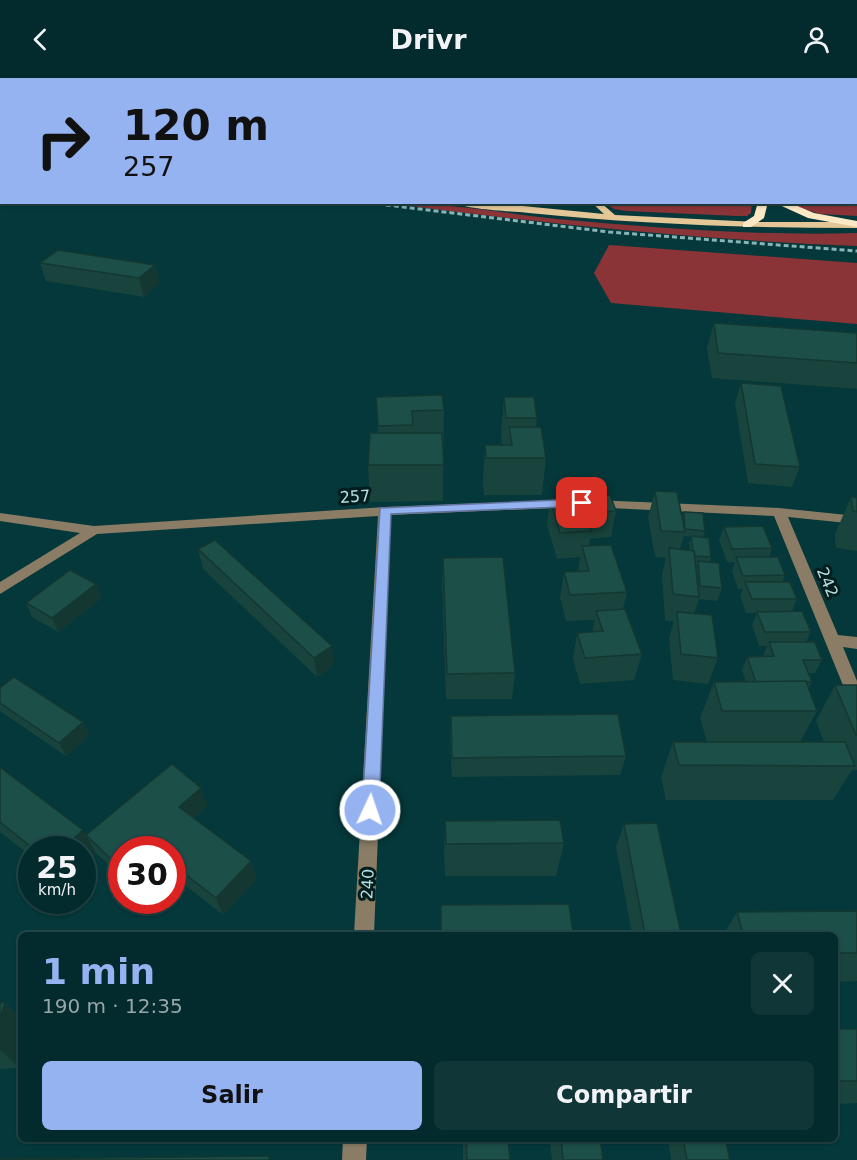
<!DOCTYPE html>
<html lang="es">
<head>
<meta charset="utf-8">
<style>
	body { margin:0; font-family:"DejaVu Sans",sans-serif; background:#113638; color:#f1f3f6; height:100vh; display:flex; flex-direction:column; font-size:22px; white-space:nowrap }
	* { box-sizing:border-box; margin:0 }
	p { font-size:20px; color:#97a7a9 }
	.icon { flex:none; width:33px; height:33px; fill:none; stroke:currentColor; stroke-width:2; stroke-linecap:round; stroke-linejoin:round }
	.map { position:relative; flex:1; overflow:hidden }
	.sheet { position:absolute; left:18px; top:854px; width:820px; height:210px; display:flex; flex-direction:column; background:#032a2c; border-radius:9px; box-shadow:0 2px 4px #0004,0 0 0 2px #244648 }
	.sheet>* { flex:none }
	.hud { position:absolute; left:0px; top:0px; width:858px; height:126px; box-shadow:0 2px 4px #0004,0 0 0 2px #244648; background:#95b2f1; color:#111; overflow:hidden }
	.speed { position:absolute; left:18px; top:758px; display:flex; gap:12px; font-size:30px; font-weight:700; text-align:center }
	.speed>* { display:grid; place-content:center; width:78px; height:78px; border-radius:50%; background:#032a2c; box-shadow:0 2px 4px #0004,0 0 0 2px #244648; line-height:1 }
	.speed small { font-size:15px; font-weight:400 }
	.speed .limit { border:9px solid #d22; background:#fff; color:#111 }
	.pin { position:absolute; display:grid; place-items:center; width:51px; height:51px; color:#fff; margin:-26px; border-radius:12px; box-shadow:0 3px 9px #0006 }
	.me { position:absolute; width:66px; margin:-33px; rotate:3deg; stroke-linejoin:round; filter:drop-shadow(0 0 4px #0008) }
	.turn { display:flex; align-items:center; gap:21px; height:126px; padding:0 24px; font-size:27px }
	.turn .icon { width:78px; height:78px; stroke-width:2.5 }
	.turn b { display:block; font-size:42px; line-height:51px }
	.round { display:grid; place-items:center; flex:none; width:63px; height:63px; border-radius:9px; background:#113638 }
	.summary { display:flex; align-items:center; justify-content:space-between; height:102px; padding:0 24px }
	h1 { font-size:36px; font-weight:600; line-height:45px; color:#95b2f1 }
	.primary-button { display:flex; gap:12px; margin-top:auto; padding:12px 24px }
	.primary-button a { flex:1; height:69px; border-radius:9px; background:#95b2f1; color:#111; font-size:24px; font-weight:600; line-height:69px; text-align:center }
	.primary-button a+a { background:#113638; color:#f1f3f6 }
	header { display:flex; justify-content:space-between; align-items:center; height:78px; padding:0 24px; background:#032a2c; font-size:27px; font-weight:600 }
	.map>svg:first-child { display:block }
</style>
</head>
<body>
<header><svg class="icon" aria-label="back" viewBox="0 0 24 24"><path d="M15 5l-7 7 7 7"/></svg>Drivr<svg class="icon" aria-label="person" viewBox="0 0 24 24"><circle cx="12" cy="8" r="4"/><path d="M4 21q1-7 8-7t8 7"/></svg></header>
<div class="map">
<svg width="857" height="1082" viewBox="0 0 857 1082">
	<rect width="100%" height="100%" fill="#04383a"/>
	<g fill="#8a3438">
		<path d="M857 82V138L820 136 785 125 856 124Z"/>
		<path d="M389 125C445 124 501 135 557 141 656 150 757 158 857 155V168C700 162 544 146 389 125Z"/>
		<path d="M605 125H752L751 135 747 138H737L626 133 614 131Z"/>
		<path d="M609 167 857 185V246L611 225 594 195Z"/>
	</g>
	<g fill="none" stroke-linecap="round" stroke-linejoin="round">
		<g fill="#8a7c65" fill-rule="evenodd">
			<path d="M570 422 577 426 575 429 391 437 374 856H354L378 438 97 456 0 516V504L80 455 0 443V435L94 448 385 429Z"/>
			<path d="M594 422 779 430 857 438V446L788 439 838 557 857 559V571L843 569 857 603V628L851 627 849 622 774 438 589 429 587 426Z"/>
			<path d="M343 1060H367L366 1082H342Z"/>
		</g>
		<g fill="#e4c797" fill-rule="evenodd">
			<path d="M246 0H256L243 2Z"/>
			<path d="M276 0H287L273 2Z"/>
			<path d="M830 0 849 2H831Z"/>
			<rect x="0" y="45" width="2" height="4"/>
			<path d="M453 124H482L604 136 591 124H600L615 137 757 144H857V150C747 150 638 146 529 135 511 133 467 132 453 124Z"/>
		</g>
		<g fill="#fce8c5" fill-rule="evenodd">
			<rect x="856" y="72" width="1" height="6"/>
			<path d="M758 124H768L764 140 751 149H743V145L754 138Z"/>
			<path d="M773 124H788L814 135 857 143V149L808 140Z"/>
		</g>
		<path stroke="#89b4b6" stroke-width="3" stroke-dasharray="5 3" stroke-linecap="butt" d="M362 124 609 154 857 173"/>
	</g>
	<g fill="#18443d" fill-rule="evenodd">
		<path d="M428 0H458L464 2H430Z"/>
		<path d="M40 185 155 187 159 205 144 219 46 203Z"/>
		<path d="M714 245 857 255V311L712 300 707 270Z"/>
		<path d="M741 305 800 389 792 409 748 405 735 325Z"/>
		<path d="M376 319 444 332 443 423 370 424 368 387 378 355Z"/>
		<path d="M504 319 537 340 536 349 546 380 542 417H484L483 404 485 367H502L501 355Z"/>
		<path d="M655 413 682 440 684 434 705 453 703 459 711 479 710 484 722 510 717 523 699 521 694 536 718 580 708 606 673 602 669 560 674 543H665L662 497 666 480 655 479 648 439ZM684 458 691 459 689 465 690 472 680 471Z"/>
		<path d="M851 419 857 420V473L836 470 835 456Z"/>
		<path d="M550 421 616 433 611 459 590 461 589 468 627 514 623 531 642 576 634 602 580 606 573 581 577 555 592 554 595 542 566 543 560 520 564 494 578 493 580 479 557 481 547 447Z"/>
		<path d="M724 449 772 470 769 479 785 497 782 504 797 521 792 533 811 554 806 564 822 582 815 595H809L812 604 808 611 817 633 800 664H824L816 643 835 607H857V692H852L833 722H666L661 699 673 664H707L700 640 714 604H746L742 592 747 579 763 578 767 568H759L752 547 757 535H746L740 518 743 511H738L732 493 735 484H727L719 462Z"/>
		<path d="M198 471 334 588 317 599 203 491Z"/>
		<path d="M443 480 515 595 512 621H446L442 506Z"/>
		<path d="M102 520 58 554 32 539 26 525Z"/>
		<path d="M0 610 90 657 66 678 0 633Z"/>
		<path d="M451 638 626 678 620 697 452 699 450 657Z"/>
		<path d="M0 689 83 752 86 757 208 728 194 740 251 783 257 801 223 837 172 797V771H122V799L96 775 82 788V771H32V779L0 754Z"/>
		<path d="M445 743 564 765 556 798H445L444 776Z"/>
		<path d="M624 746 681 856H632L616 769Z"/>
		<path d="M857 833V903L836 904V856H724L737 834Z"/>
		<path d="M0 925 20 990 0 991Z"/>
		<path d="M836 951H857V1025L836 1026Z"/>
		<path d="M463 1060H508L510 1082H463Z"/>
		<path d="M552 1060H600L603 1082H552L550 1066Z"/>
		<path d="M668 1060H725L730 1082H671Z"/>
	</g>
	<g fill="#143732">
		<rect x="439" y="0" width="19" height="2"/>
		<path d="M155 187 159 205 144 219 139 200Z"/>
		<path d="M96 506 102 520 58 554 52 540Z"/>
		<path d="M332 568 334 588 317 599 314 580Z"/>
		<path d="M83 644 90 657 66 678 59 665Z"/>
		<path d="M201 710 208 728 186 747 179 729Z"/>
		<path d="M83 752 96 775 82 788V771H62Z"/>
		<path d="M142 761 147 771H130Z"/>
		<path d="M122 779V797L115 785Z"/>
		<path d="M251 783 257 801 223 837 216 820Z"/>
		<path d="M5 924 21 941 20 990 0 972V941Z"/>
	</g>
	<g fill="#1c4f47" stroke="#143732" stroke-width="1.5">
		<path d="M58 172 155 187 139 200 40 185Z"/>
		<path d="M714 245 857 255V285L718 275Z"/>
		<path d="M741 305 781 308 800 389 755 386Z"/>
		<path d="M442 317 444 332 412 333 413 347 378 348 376 319Z"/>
		<path d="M504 319H534L537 340H506Z"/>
		<path d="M509 349H541L546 380H486L485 367H512Z"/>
		<path d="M370 355H442L444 387H368Z"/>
		<path d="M655 413 677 414 685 454 661 453Z"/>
		<path d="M610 417 616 433 585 435 591 453 560 455 550 421Z"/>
		<path d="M851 419 857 420V434L853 433Z"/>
		<path d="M684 434 703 435 705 453 685 451Z"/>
		<path d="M763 448 772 470 732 471 724 449Z"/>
		<path d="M691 458 709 460 711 479 695 478 694 473 693 472Z"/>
		<path d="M215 462 332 568 314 580 198 471Z"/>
		<path d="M611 467 627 514 570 517 564 494 589 493 582 468Z"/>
		<path d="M669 470 694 473 699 519 673 516Z"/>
		<path d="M503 479 515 595 447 596 443 480Z"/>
		<path d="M736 479H778L785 497 743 498Z"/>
		<path d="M698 483 719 485 722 510 700 508Z"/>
		<path d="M70 492 96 506 52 540 26 525Z"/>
		<path d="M745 504H790L797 521H752Z"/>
		<path d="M625 531 642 576 585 580 577 555 603 553 596 533Z"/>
		<path d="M802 533 811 554H765L757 534Z"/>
		<path d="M677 534 712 537 718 580 681 576Z"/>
		<path d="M769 564H815L822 582H803L812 604H756L747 579 774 578Z"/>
		<path d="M14 599 83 644 59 665 0 625V610Z"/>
		<path d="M806 603 817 633H722L714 604Z"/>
		<path d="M835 607H857V657H856Z"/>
		<path d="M618 636 626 678 452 680 451 638Z"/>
		<path d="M673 664H845L855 688 679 687Z"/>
		<path d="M172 686 201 710 179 729 251 783 216 820 172 786V771H154L142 761 130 771H122V779L115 785 86 757Z"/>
		<path d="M0 689 83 752 62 771H34L0 744Z"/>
		<path d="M560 742 564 765 446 766 445 743Z"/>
		<path d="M657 745 681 856H645L624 746Z"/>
		<path d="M569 826 573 856H441V827Z"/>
		<path d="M857 833V875H836V856H743L737 834Z"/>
		<path d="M5 924 0 941V925Z"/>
		<rect x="836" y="951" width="21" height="52"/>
		<path d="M466 1060H508L510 1082H467Z"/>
		<path d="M561 1060H600L603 1082H563Z"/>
		<path d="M683 1060H725L730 1082H687Z"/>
		<path d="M269 1078V1082H0V1081Z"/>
	</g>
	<path fill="#95b2f1" stroke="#61749d" stroke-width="1.5" d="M582 421 588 425 586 428 391 436 379 732 376 737 370 739 365 737 362 732 380 430Z"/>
	<g text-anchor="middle" stroke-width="6" stroke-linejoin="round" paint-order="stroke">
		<g font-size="16" fill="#b7dfe1" stroke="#021d1e">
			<text transform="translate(355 418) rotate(-4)" y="6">257</text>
			<text transform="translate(828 504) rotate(67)" y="6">242</text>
			<text transform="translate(367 806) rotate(-87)" y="6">240</text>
		</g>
	</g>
</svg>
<div class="speed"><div>25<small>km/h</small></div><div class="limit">30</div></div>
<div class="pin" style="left:582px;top:425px;background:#d93025"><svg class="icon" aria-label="arrive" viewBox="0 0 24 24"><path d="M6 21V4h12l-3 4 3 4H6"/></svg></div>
<svg class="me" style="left:370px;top:732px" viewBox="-20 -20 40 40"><circle r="17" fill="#95b2f1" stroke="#fff" stroke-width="3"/><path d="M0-11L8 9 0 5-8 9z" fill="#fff"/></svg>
<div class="hud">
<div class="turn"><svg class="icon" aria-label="right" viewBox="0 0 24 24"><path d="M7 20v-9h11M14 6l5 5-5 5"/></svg><div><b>120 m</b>257</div></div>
</div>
<section class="sheet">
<div class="summary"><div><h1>1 min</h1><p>190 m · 12:35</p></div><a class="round"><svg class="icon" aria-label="close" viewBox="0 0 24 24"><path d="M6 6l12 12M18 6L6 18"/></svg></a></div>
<div class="primary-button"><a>Salir</a><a>Compartir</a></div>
</section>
</div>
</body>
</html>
